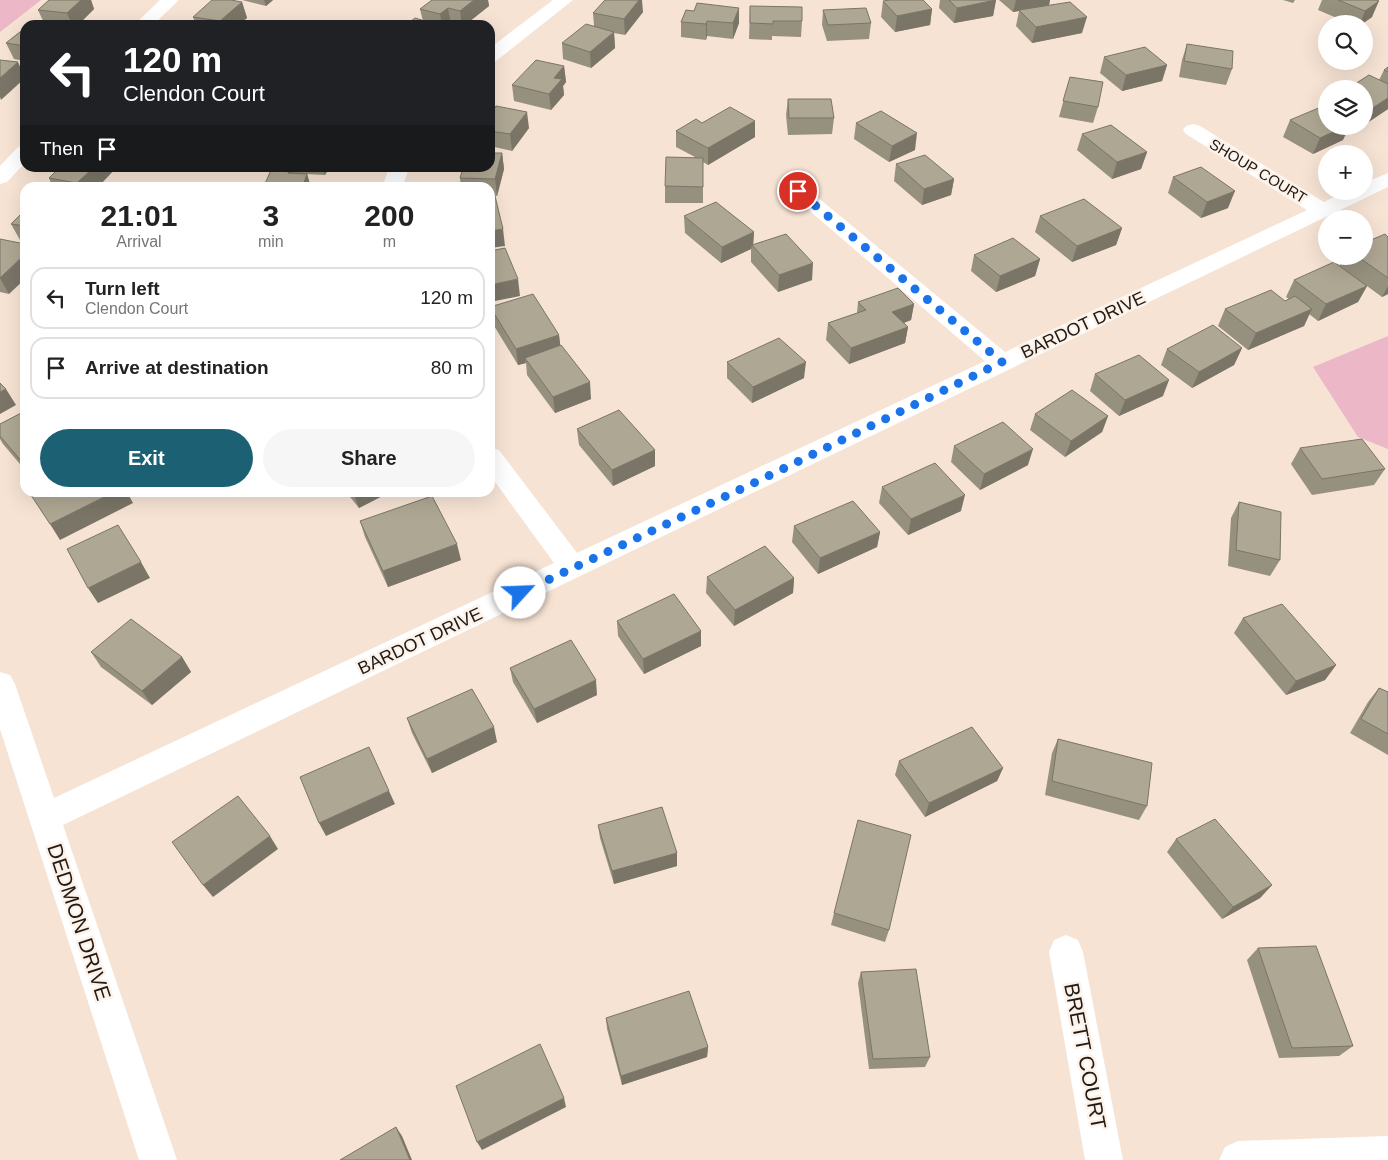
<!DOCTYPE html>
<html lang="en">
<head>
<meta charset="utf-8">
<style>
	body { margin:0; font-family:Helvetica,sans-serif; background:#f6f6f6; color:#222; height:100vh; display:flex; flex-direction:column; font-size:19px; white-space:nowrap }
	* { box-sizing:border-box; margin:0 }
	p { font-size:16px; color:#767676 }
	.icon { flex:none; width:28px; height:28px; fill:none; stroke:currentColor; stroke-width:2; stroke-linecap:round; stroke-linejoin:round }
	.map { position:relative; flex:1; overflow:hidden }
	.details { position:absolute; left:20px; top:182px; width:475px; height:315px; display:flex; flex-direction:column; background:#fff; border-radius:15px; box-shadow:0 5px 20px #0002 }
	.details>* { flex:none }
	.hud { position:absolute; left:20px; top:20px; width:475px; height:152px; border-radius:15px; box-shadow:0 5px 20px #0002; background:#202124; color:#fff; overflow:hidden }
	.fabs { position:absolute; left:1318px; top:15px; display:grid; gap:10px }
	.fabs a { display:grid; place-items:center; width:55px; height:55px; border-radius:50%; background:#fff; box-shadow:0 5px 20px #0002; font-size:25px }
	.pin { position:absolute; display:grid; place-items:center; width:42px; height:42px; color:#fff; margin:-21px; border:2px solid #fff; border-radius:50%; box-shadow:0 1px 5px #0007 }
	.me { position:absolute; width:55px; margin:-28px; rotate:65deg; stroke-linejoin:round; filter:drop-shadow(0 0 4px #0008) }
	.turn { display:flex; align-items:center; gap:18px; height:105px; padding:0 20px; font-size:22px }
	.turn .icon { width:65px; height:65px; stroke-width:2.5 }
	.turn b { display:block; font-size:35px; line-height:42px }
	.then { display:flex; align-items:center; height:48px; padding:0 20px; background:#0003; gap:10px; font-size:19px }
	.eta { display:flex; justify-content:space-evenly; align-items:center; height:85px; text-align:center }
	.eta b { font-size:30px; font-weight:700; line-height:35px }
	.button { display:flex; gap:10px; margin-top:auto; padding:10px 20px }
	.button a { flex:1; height:58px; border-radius:30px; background:#1c6173; color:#fff; font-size:20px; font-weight:700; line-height:58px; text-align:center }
	.button a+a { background:#f6f6f6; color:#222 }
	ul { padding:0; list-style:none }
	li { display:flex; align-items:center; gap:15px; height:62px; margin:0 10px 8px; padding:0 10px; border:2px solid #e0e0e0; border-radius:15px }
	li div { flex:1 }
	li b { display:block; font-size:19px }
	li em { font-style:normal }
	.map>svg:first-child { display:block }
</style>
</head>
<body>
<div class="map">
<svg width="1388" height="1160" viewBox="0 0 1388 1160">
	<rect width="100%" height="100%" fill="#f6e3d4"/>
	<g fill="#ecb7c7">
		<path d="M0 0H41L0 32Z"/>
		<path d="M1388 336V449L1358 437 1313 367Z"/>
	</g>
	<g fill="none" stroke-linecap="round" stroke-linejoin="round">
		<g fill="#fff" fill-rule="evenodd">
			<path d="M160 0H179L153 25H134Z"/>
			<path d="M553 0H573L496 61 490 62V48Z"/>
			<path d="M1193 124 1200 126 1324 202 1346 191H1364V183L1388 173V187L63 825 177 1160H139L0 729V672L10 675 15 684 54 798 554 563 490 475V447L499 450 577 553 985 361 791 195 788 191 791 187 798 185 805 187 1005 352 1307 210 1186 134 1183 130 1186 126Z"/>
			<path d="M25 145V163L7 182 0 184V166L18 147Z"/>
			<path d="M389 168H409L402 188H382Z"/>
			<path d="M1066 935 1078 940 1083 952 1123 1160H1085L1049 952 1054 940Z"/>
			<path d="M1388 1136V1160H1219L1225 1147 1238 1141Z"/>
		</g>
	</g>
	<g fill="#96907e">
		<path d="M49 0H91L94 9 78 25H45L38 10Z"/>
		<path d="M242 0H273L266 6Z"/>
		<path d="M432 0H488L489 6 465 25H457L451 24 449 25H406L423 21 420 9Z"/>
		<path d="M940 0H996L993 16 954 23 939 8Z"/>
		<path d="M999 0H1050L1049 5 1036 8 1082 33 1032 43 1016 26 1019 11 1013 12Z"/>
		<path d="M1283 0H1295L1293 3Z"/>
		<path d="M1322 0H1376L1372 17 1362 24H1351L1318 10Z"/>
		<path d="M883 1 932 9 930 25 895 32 881 17Z"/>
		<path d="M242 2 247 18 238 25H196L193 17Z"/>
		<path d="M750 6 802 21 801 37 772 36V40L749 39Z"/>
		<path d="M686 10 739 23 733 39 707 36 706 40 681 37V22Z"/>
		<path d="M823 10 871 23 869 39 827 41 822 25Z"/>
		<path d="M643 12 625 35 614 33 615 48 591 68 563 59 562 43 594 26 593 13Z"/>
		<path d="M25 28V61L14 59 6 43Z"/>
		<path d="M1187 44 1232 69 1226 85 1179 77 1182 60Z"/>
		<path d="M1104 57 1167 65 1162 81 1122 91 1100 73Z"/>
		<path d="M564 66 566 82 563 86 564 95 551 110 514 101 512 85Z"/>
		<path d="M1388 67V109L1364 125V89L1379 80 1384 70Z"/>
		<path d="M1070 77 1098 107 1093 123 1059 117Z"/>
		<path d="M788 99 834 118 832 134 788 135 786 115Z"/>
		<path d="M490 114 529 128 512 151 490 146Z"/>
		<path d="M1290 120 1343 140 1313 154 1283 137Z"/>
		<path d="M755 121V137L708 165 703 162V203H665V186L695 157 676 147V131L702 123Z"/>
		<path d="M856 123 915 150 889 162 854 139Z"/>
		<path d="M1082 134 1147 152 1141 169 1112 179 1077 150Z"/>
		<path d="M502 153 504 169 497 196H490V188H461L460 178Z"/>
		<path d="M896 164 954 179 951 195 922 205 894 181Z"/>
		<path d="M272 168H329L325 175 307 174 311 188Z"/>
		<path d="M115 169 97 188H53L49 178Z"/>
		<path d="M1173 177 1228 208 1201 218 1168 193Z"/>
		<path d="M25 210V241L20 240 11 224Z"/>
		<path d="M684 216 754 232 753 245 812 280 778 292 751 262V249L721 263 685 233Z"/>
		<path d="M1040 216 1122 228 1116 245 1072 262 1035 232Z"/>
		<path d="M1388 237V294L1382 297 1367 286 1358 302 1318 321 1309 314 1304 326 1248 350 1218 326 1225 309 1285 301 1289 299 1286 297 1294 280 1339 266 1344 256H1364Z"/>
		<path d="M0 239 9 294 0 292Z"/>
		<path d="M974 255 1040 259 1035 276 996 292 971 271Z"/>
		<path d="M858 302 914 304 911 320 904 323 908 327 905 343 849 364 826 340 828 323 857 313Z"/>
		<path d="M490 307 559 335 560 345 591 399 555 413 527 375 526 363 518 365 493 324Z"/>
		<path d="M1242 348 1234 365 1192 388 1161 365 1167 349Z"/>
		<path d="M727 362 804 378 752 403 727 378Z"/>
		<path d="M1095 374 1163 396 1119 416 1090 391Z"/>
		<path d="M25 411V470L3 444 0 439V424Z"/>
		<path d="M1035 414 1108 416 1102 432 1065 457 1030 430Z"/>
		<path d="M577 429 655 450V466L613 486 579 445Z"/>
		<path d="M954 446 1028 465 980 490 951 462Z"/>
		<path d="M1300 448 1385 469 1374 485 1312 495 1291 464Z"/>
		<path d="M882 487 961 511 908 535 879 503Z"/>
		<path d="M346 492H390L359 508Z"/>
		<path d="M1239 502 1280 560 1270 576 1228 566 1231 518Z"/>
		<path d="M360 521 461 560 388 587 365 537Z"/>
		<path d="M794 526 880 532 877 547 818 574 792 542Z"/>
		<path d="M707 577 794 578 793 593 734 626 706 593Z"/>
		<path d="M1243 618 1336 665 1325 680 1286 695 1234 633Z"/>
		<path d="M617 621 701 631V646L644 674 618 636Z"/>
		<path d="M91 652 182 657 191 672 152 705 101 667Z"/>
		<path d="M510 668 597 695 537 723 513 682Z"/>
		<path d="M1379 688 1388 692V755L1350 733 1368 702Z"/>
		<path d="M407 718 497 742 432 773 412 733Z"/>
		<path d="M1058 739 1147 806 1139 820 1045 795 1052 753Z"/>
		<path d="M899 761 1003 768 997 781 925 817 895 775Z"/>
		<path d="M598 825 677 866 614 884 600 838Z"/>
		<path d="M1176 839 1272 885 1260 898 1222 919 1167 852Z"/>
		<path d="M834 913 889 930 885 942 831 925Z"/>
		<path d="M1258 948 1353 1046 1339 1056 1279 1058 1247 960Z"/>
		<path d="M861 972 930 1057 925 1067 869 1069 858 983Z"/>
		<path d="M606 1018 708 1047 707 1057 622 1085 607 1029Z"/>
	</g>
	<g fill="#7a7567">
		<path d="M81 0H91L94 9 78 25H72L67 13Z"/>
		<path d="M264 0H273L266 6Z"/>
		<path d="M474 0H488L489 6 465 25H462L460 11Z"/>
		<path d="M639 0H642L643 12 625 35 624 19Z"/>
		<path d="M996 0 993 16 954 23 957 8Z"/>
		<path d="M1016 0H1050L1049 5 1013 12Z"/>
		<path d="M1379 1 1372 17 1362 24H1360L1365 11Z"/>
		<path d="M242 2 247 18 238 25H221L220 21Z"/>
		<path d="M448 8 451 24 449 25H442L440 14Z"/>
		<path d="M739 8V23L733 39V23Z"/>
		<path d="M932 9 930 25 895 32 897 16Z"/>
		<path d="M1087 17 1082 33 1032 43 1036 27Z"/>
		<path d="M707 21V36L706 40V24Z"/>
		<path d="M614 32 615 48 591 68 590 52Z"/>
		<path d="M18 62 25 78 1 100 0 97V78Z"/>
		<path d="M1167 65 1162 81 1122 91 1126 75Z"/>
		<path d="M564 66 566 82 563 86 564 95 551 110 549 94 554 78Z"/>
		<path d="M1388 98V109L1364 125V120L1368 111Z"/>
		<path d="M527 112 529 128 512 151 510 134Z"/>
		<path d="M755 121V137L708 165V148Z"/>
		<path d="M1346 126H1350L1343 140 1313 154 1320 138Z"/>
		<path d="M917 133 915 150 889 162 892 146Z"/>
		<path d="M1147 152 1141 169 1112 179 1117 162Z"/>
		<path d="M502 153 504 169 497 196 495 179Z"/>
		<path d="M93 168H114L115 169 97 188H79L77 183Z"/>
		<path d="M291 168 295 183 288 173Z"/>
		<path d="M323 168H329L325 175Z"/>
		<path d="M307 174 311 188H302Z"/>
		<path d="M954 179 951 195 922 205 924 189Z"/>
		<path d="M1235 191 1228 208 1201 218 1207 202Z"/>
		<path d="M1122 228 1116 245 1072 262 1077 246Z"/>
		<path d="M503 229 505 246 490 248V231Z"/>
		<path d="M754 232 753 247 752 245 751 249 721 263 722 247Z"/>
		<path d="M25 254V279L9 294 0 278Z"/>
		<path d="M1040 259 1035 276 996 292 1000 276Z"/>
		<path d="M813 263 812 280 778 292 779 275Z"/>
		<path d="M518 279 520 296 490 302V285Z"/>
		<path d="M1367 286 1358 302 1318 321 1326 304Z"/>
		<path d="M1388 286V294L1382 297Z"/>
		<path d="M914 304 911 320 890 328 892 312Z"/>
		<path d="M1312 309 1304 326 1248 350 1256 333Z"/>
		<path d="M908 327 905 343 849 364 851 348Z"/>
		<path d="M559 335 561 352 525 358 526 363 518 365 516 349Z"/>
		<path d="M1242 348 1234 365 1192 388 1199 372Z"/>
		<path d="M806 362 804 378 752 403 753 387Z"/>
		<path d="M1169 380 1163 396 1119 416 1125 400Z"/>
		<path d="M590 382 591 399 555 413 553 397Z"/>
		<path d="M6 389 16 405 0 414V392Z"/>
		<path d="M1108 416 1102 432 1065 457 1071 441Z"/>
		<path d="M1033 449 1028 465 980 490 984 474Z"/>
		<path d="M655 450V466L613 486 612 470Z"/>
		<path d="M114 492H127L133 503 60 540 50 524Z"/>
		<path d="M334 492H341L335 496Z"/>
		<path d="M353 492H390L359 508Z"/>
		<path d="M965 495 961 511 908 535 911 519Z"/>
		<path d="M880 532 877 547 818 574 820 558Z"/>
		<path d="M457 544 461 560 388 587 383 571Z"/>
		<path d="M141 562 150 578 98 603 88 588Z"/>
		<path d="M794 578 793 593 734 626 735 610Z"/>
		<path d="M701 631V646L644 674 643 659Z"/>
		<path d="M182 657 191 672 152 705 142 691Z"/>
		<path d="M1336 665 1325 680 1286 695 1296 681Z"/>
		<path d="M596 680 597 695 537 723 534 709Z"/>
		<path d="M494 727 497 742 432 773 427 759Z"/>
		<path d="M1003 768 997 781 925 817 929 803Z"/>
		<path d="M389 791 395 804 326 836 319 823Z"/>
		<path d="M270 836 278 849 213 897 203 885Z"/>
		<path d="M677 853V866L614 884 612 871Z"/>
		<path d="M1272 885 1260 898 1222 919 1233 907Z"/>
		<path d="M708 1047 707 1057 622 1085 621 1076Z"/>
		<path d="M564 1098 566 1107 482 1150 477 1142Z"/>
		<path d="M396 1127 402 1136 412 1160H410Z"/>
	</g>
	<g fill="#aea793" stroke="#7a7567">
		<path d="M49 0H81L67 13 38 10Z"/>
		<path d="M212 0H231L242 2 220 21 193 17Z"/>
		<path d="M432 0H474L460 11 448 8 440 14 420 9Z"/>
		<path d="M605 0H639L624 19 593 13Z"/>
		<path d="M890 0H923L932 9 897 16 883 1Z"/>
		<path d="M949 0H996L957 8Z"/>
		<path d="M1338 0H1376L1379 1 1365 11Z"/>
		<path d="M1070 2 1087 17 1036 27 1019 10Z"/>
		<path d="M697 3 739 8 733 23 707 21 706 24 681 22 686 10 694 11Z"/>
		<path d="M750 6 802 7V21H773V24L750 23Z"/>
		<path d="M866 8 871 23 828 25 823 10Z"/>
		<path d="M415 18 438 25H406Z"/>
		<path d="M30 23 41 25H28Z"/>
		<path d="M586 24 614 32 590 52 562 43Z"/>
		<path d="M25 28V46L6 43Z"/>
		<path d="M1187 44 1233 51 1232 69 1184 61Z"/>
		<path d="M1145 47 1167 65 1126 75 1104 57Z"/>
		<path d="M0 60 18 62 0 78Z"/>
		<path d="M536 60 564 66 554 78 562 79 549 94 512 85Z"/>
		<path d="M1388 67V72L1384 70Z"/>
		<path d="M1369 75 1388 84V98L1368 111 1364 109V89H1347Z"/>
		<path d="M1070 77 1103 82 1098 107 1063 101Z"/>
		<path d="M788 99H831L834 118H789Z"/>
		<path d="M496 106 527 112 510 134 490 131V114Z"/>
		<path d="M730 107 755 121 708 148 676 131 696 119 702 123Z"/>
		<path d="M1321 107 1326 110V126H1346L1320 138 1290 120Z"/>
		<path d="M881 111 917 133 892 146 856 123Z"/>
		<path d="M1111 125 1147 152 1117 162 1082 134Z"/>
		<path d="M490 153H502L495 179 460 178 463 168H490Z"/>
		<path d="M925 155 954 179 924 189 896 164Z"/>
		<path d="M666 157 703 158V187L665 186Z"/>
		<path d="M1201 167 1235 191 1207 202 1173 177Z"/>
		<path d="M59 168H93L77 183 49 178Z"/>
		<path d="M272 168H290L288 173 307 174 302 188H263Z"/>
		<path d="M495 196 503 229 490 231V197Z"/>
		<path d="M1084 199 1122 228 1077 246 1040 216Z"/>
		<path d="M716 202 754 232 722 247 684 216Z"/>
		<path d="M25 210V226L11 224Z"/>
		<path d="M786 234 813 263 779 275 752 245Z"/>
		<path d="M1385 234 1388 237V278L1357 256H1364V243Z"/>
		<path d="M1013 238 1040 259 1000 276 974 255Z"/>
		<path d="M0 239 25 244V254L0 278Z"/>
		<path d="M505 248 518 279 490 285V251Z"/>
		<path d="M1334 262 1367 286 1326 304 1294 280Z"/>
		<path d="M898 288 914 304 892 312 908 327 851 348 828 323 866 310 858 302Z"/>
		<path d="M1271 290 1285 301 1295 296 1312 309 1256 333 1225 309Z"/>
		<path d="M533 294 559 335 516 349 490 307Z"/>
		<path d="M1213 325 1242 348 1199 372 1167 349Z"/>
		<path d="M779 338 806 362 753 387 727 362Z"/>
		<path d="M561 345 590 382 553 397 525 358Z"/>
		<path d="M1139 355 1169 380 1125 400 1095 374Z"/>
		<path d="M0 383 6 389 0 392Z"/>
		<path d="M1072 390 1108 416 1071 441 1035 414Z"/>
		<path d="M619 410 655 450 612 470 577 429Z"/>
		<path d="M25 411V463H23L0 436V424Z"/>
		<path d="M1003 422 1033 449 984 474 954 446Z"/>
		<path d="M1362 439 1385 469 1322 479 1300 448Z"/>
		<path d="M935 463 965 495 911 519 882 487Z"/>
		<path d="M29 492H114L50 524Z"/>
		<path d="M432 496 457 544 383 571 360 521Z"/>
		<path d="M853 501 880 532 820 558 794 526Z"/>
		<path d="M1239 502 1281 512 1280 560 1236 550Z"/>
		<path d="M118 525 141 562 88 588 67 549Z"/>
		<path d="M765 546 794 578 735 610 707 577Z"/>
		<path d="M674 594 701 631 643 659 617 621Z"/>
		<path d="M1282 604 1336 665 1296 681 1243 618Z"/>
		<path d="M131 619 182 657 142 691 91 652Z"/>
		<path d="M571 640 596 680 534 709 510 668Z"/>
		<path d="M1379 688 1388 692V734L1361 719Z"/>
		<path d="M472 689 494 727 427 759 407 718Z"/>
		<path d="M972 727 1003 768 929 803 899 761Z"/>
		<path d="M1058 739 1152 763 1147 806 1052 781Z"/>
		<path d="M369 747 389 791 319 823 300 777Z"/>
		<path d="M238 796 270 836 203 885 172 842Z"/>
		<path d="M662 807 677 853 612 871 598 825Z"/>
		<path d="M1215 819 1272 885 1233 907 1176 839Z"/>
		<path d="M858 820 911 835 889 930 834 913Z"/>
		<path d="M1316 946 1353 1046 1292 1048 1258 948Z"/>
		<path d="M916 969 930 1057 873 1059 861 972Z"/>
		<path d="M689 991 708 1047 621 1076 606 1018Z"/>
		<path d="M540 1044 564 1098 477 1142 456 1086Z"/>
		<path d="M396 1127 410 1160H340Z"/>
	</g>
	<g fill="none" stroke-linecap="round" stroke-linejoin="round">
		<path stroke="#1a73e8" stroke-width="9" stroke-dasharray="0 16.2" d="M520 593 758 481 1002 362 798 191"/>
	</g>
	<g text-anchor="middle" stroke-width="5" stroke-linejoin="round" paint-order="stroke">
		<g font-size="15" fill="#211a15" stroke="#fdf2e9">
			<text transform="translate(1258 171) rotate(31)" y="5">SHOUP COURT</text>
		</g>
		<g font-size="18" fill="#211a15" stroke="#fdf2e9">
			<text transform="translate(1083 325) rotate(-25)" y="6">BARDOT DRIVE</text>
			<text transform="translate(420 641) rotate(-25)" y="6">BARDOT DRIVE</text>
		</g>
		<g font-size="21" fill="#211a15" stroke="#fdf2e9">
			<text transform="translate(79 922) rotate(72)" y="7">DEDMON DRIVE</text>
			<text transform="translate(1085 1056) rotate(79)" y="7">BRETT COURT</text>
		</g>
	</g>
</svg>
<div class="fabs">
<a><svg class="icon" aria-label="search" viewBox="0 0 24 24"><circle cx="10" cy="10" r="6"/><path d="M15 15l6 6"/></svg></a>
<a><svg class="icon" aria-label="layers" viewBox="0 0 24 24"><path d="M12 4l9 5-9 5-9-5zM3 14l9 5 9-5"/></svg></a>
<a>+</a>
<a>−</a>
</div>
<div class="pin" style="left:798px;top:191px;background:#d93025"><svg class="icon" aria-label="arrive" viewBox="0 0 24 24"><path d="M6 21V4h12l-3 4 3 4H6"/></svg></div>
<svg class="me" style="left:520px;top:593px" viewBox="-20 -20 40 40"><circle r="19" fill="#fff"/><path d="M0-13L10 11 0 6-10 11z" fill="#1a73e8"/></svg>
<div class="hud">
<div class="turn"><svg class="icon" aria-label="left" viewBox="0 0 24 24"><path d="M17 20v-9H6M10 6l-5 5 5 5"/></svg><div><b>120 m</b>Clendon Court</div></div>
<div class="then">Then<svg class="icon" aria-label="arrive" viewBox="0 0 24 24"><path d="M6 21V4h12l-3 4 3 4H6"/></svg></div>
</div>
<section class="details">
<div class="eta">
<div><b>21:01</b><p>Arrival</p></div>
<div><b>3</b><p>min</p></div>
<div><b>200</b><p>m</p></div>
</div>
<ul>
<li><svg class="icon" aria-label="left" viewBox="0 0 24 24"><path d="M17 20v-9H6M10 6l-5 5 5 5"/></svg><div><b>Turn left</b><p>Clendon Court</p></div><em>120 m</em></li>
<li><svg class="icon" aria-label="arrive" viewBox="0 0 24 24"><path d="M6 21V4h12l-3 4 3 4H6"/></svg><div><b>Arrive at destination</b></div><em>80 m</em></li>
</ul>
<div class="button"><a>Exit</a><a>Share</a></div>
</section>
</div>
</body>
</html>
